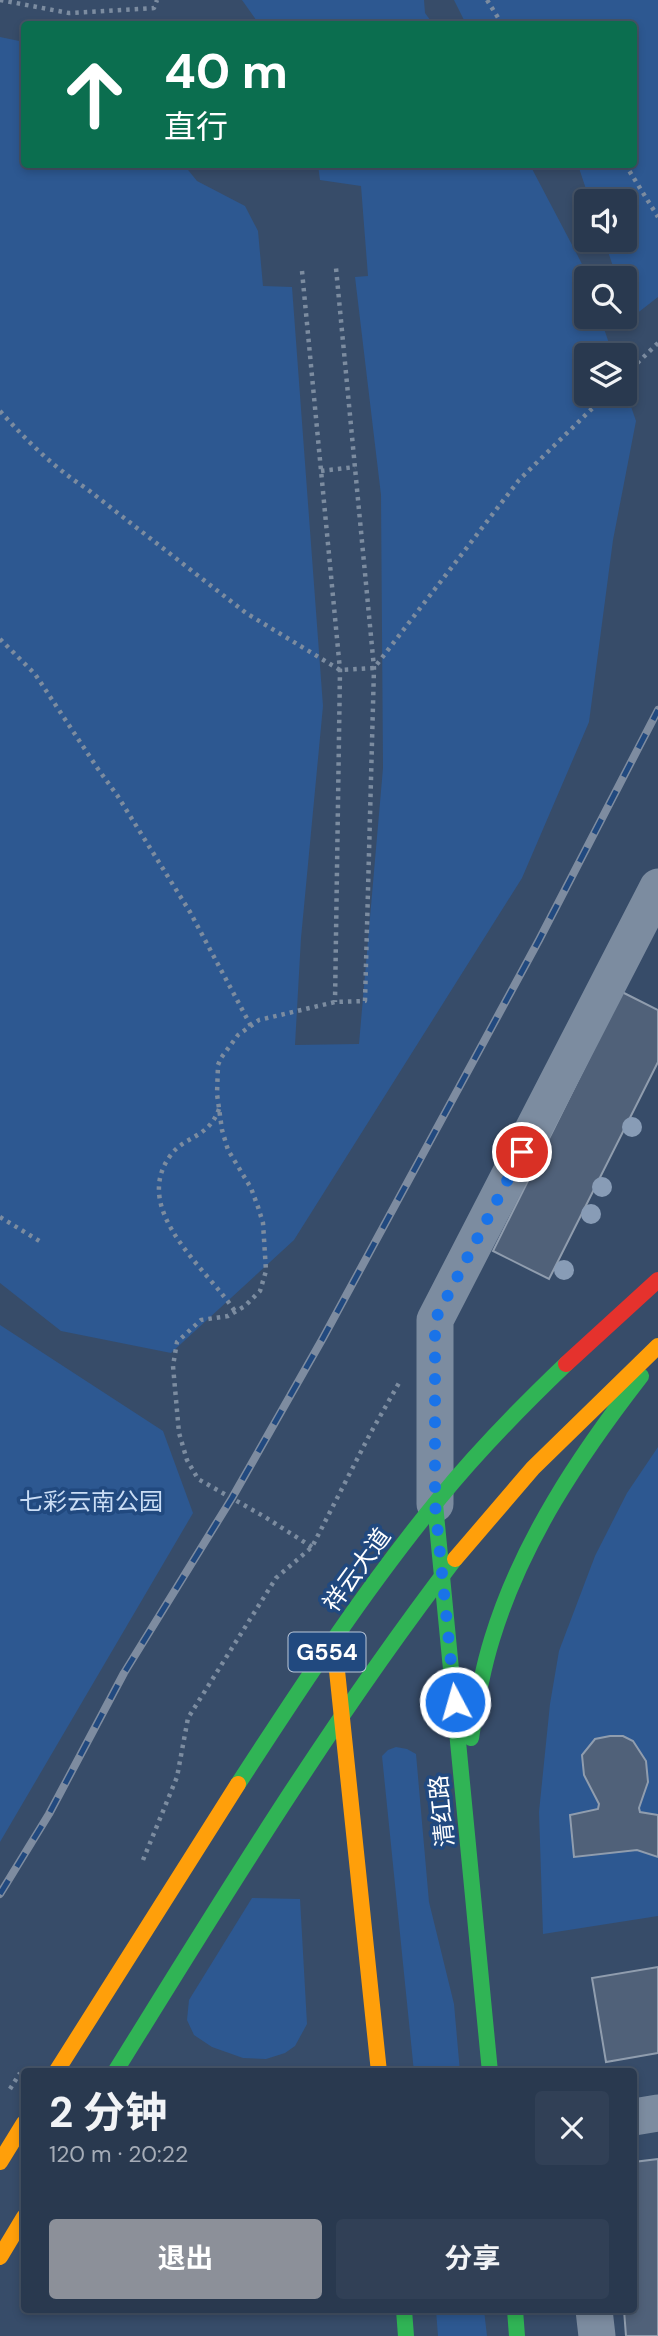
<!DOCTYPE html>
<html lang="zh">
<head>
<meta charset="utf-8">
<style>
	body { margin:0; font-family:"DM Sans","Noto Sans SC",sans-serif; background:#314056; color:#f1f3f6; height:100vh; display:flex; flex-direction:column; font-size:26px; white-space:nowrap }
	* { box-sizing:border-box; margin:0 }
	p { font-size:23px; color:#a5acb7 }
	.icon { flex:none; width:38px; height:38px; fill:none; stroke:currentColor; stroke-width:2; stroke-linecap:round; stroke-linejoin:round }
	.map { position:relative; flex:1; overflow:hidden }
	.drawer { position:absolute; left:21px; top:2068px; width:616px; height:245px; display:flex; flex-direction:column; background:#29394f; border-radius:7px; box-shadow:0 4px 10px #0003,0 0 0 2px #455366 }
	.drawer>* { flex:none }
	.top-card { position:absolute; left:21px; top:21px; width:616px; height:147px; border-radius:7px; box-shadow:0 4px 10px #0003,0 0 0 2px #455366; background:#0b6e4f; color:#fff; overflow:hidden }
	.tools { position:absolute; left:574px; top:189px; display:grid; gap:14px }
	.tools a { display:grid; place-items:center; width:63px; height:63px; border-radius:7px; background:#29394f; box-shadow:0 4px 10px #0003,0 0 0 2px #455366; font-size:35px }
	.pin { position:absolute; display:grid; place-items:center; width:60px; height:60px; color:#fff; margin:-30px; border:4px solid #fff; border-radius:50%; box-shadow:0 2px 7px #0007 }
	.me { position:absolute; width:77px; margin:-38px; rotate:354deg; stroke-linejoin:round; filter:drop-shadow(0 0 5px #0008) }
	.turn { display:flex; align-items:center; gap:24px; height:147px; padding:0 28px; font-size:32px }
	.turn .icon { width:91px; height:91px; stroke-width:2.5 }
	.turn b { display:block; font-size:49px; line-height:60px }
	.round { display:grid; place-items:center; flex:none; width:74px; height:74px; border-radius:7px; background:#314056 }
	.head { display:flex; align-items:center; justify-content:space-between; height:119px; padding:0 28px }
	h1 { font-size:42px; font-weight:700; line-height:52px }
	.action { display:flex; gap:14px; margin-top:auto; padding:14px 28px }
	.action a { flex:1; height:80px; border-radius:7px; background:#8c9099; color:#fff; font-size:28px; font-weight:700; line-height:80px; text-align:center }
	.action a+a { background:#314056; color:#f1f3f6 }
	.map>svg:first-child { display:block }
</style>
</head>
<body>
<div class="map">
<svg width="658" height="2336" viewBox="0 0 658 2336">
	<rect width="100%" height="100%" fill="#374c69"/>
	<g fill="#2d5891">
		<path d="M242 0H424L425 13 433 24H259Z"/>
		<path d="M454 0H658V297L631 318 625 300V278H617L604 240H625V201H590L578 165 634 164V24H466Z"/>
		<path d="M0 37 24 42V164L184 165 197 181 245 206 258 231 263 286 292 287 323 706 301 938 295 1045 359 1044 383 768 381 495 355 277 368 276 361 186 320 180 318 165H530L581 262 587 278 586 317H600L613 355H586V394H625V389L636 421 613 540 589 722 522 878 294 1240 171 1353 61 1331 0 1283Z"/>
		<path d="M0 1325 163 1431 193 1513 0 1842Z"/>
		<path d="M658 1447V1916L543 1934 539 1812 550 1704 559 1651 595 1556 627 1493Z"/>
		<path d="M396 1747 407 1749 416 1754 429 1902 454 2004 460 2072H414L382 1756 388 1750Z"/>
		<path d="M252 1898 300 1899 307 2024 295 2046 285 2053 266 2059 243 2058 212 2047 194 2035 187 2020 189 2000Z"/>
		<path d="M436 2310H484L487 2336H438Z"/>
	</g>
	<g fill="#506179" stroke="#909dae" stroke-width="2">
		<path d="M622 992 658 1010V1062L549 1279 493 1251Z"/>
		<path d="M610 1736H623L633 1741 646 1761 648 1782 639 1808 640 1812 658 1815V1857L637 1850 574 1857 570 1815 598 1809 599 1804 584 1775 582 1755 595 1739Z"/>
		<path d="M658 1967V2053L606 2062 592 1978Z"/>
		<path d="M658 2159V2336H626L624 2310H634V2162Z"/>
	</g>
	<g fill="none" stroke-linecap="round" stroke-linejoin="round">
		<g stroke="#7c8ca0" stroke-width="4.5" stroke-dasharray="3.5 5" stroke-linecap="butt">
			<path d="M0 0 69 13 154 8 157 0"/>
			<path d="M487 0 502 24"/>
			<path d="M625 164 658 217"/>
			<path d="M302 271 340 670 335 1002"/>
			<path d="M625 375 658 343"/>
			<path d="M0 411C27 441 53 467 87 489L246 613 340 670 374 668 519 480 607 394"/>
			<path d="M321 471 355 467"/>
			<path d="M0 639 35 674 98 769 117 795 190 912 251 1026"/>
			<path d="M219 1109C208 1139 185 1135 170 1156 130 1212 209 1270 236 1313"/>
			<path d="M0 1217 41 1242"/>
			<path d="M312 1547 265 1517 198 1479 187 1460 179 1433 173 1366 177 1342 201 1320 228 1316 245 1306 260 1291 266 1271 263 1223 258 1207 251 1188 228 1150 222 1130 217 1094 218 1065 221 1058 238 1035 259 1020 335 1002 365 1001 374 668 336 268"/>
			<path d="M143 1860 177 1777 188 1718 276 1578 312 1547 370 1434 399 1383"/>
			<path d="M10 2089 20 2073"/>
		</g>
		<g stroke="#7c8ca0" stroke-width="37">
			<path d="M435 1504V1320L658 887"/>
			<path d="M634 2117 658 2113"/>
			<path d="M594 2310 597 2336"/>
		</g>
		<g stroke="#30b455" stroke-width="16">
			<path d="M435 1504 490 2072"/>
			<path d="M471 1738C476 1705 482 1671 492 1639 522 1541 579 1456 641 1376"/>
			<path d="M238 1784C301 1687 365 1589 438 1500 477 1452 521 1407 566 1364"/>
			<path d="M115 2072C223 1898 330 1722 455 1559"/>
			<path d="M404 2310 406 2336"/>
			<path d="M515 2310 517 2336"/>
		</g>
		<g stroke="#ff9f0a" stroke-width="16">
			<path d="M455 1559 533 1468 658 1346"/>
			<path d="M334 1642 379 2072"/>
			<path d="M56 2072 238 1784"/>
			<path d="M0 2162 24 2123"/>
			<path d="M0 2257 24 2217"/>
		</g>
		<path stroke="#e5322d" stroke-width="16" d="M566 1364 658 1280"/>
		<g stroke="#7e8ca0" stroke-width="8">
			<path id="rail" d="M0 1894 49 1814 124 1673 232 1498 323 1338 539 940 658 710"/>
		</g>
		<use href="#rail" stroke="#21497f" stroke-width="5" stroke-dasharray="16" stroke-linecap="butt"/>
	</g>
	<g fill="#889cb6">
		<circle cx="632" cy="1127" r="10"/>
		<circle cx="602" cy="1187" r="10"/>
		<circle cx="591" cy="1214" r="10"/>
		<circle cx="564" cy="1270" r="10"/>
	</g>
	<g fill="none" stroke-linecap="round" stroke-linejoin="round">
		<path stroke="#1a73e8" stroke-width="12" stroke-dasharray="0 21.6" d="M455 1702 435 1504V1320L522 1152"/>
	</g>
	<g text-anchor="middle" stroke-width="7" stroke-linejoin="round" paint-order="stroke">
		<rect fill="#21497f" stroke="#bcc8d9" stroke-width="2" x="288.5" y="1632.5" width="77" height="39" rx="5"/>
		<g font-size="23" font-weight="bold" fill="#fff">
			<text x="327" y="1660">G554</text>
		</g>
		<g font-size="24" fill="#caddf5" stroke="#21497f">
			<text x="91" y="1510">七彩云南公园</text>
		</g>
		<g font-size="24" fill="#fff" stroke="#21497f">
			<text transform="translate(357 1570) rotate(-54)" y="8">祥云大道</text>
			<text transform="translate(442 1811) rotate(-96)" y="8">清红路</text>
		</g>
	</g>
</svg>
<div class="tools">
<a><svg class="icon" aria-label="sound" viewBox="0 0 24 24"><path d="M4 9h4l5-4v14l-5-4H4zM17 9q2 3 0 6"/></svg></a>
<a><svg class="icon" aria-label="search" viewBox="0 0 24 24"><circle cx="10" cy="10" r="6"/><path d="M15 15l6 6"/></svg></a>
<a><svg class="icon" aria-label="layers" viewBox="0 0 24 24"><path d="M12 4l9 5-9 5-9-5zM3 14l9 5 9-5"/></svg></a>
</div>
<div class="pin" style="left:522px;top:1152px;background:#d93025"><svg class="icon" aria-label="arrive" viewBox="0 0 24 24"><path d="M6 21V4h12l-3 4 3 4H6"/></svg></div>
<svg class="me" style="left:455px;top:1702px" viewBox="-20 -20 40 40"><circle r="17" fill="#1a73e8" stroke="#fff" stroke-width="3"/><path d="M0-11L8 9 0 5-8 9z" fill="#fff"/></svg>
<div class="top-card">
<div class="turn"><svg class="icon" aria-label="ahead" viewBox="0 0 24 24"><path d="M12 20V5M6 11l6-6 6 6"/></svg><div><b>40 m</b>直行</div></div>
</div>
<section class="drawer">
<div class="head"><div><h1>2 分钟</h1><p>120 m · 20:22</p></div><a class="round"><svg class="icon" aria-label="close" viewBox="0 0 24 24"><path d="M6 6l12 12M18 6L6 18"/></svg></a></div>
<div class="action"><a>退出</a><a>分享</a></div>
</section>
</div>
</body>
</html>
